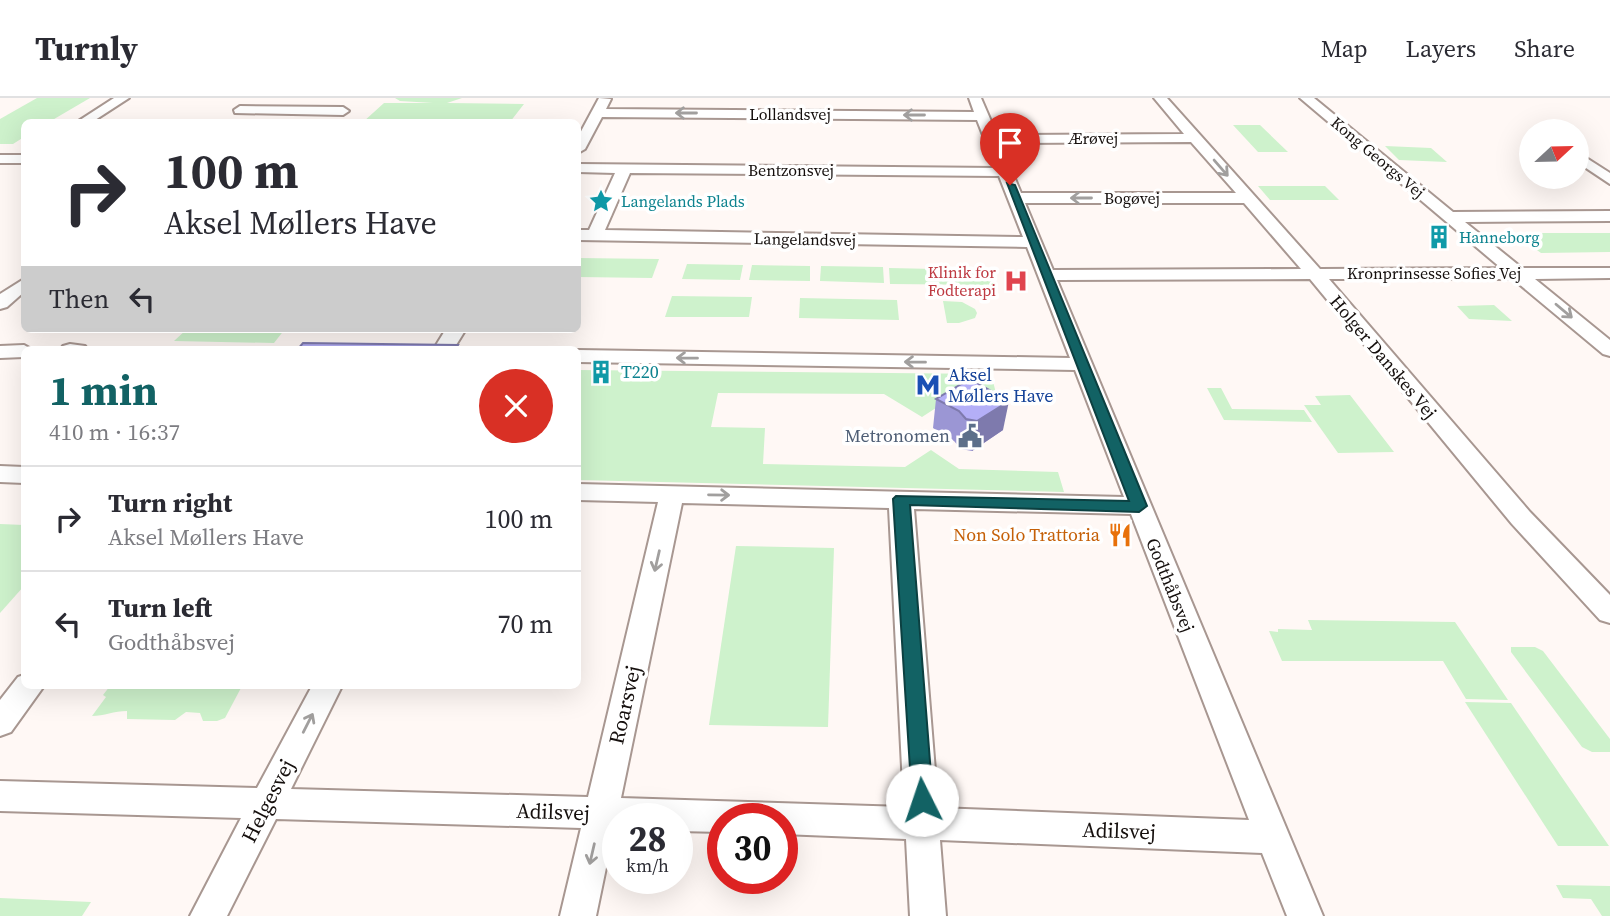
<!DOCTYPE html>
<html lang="en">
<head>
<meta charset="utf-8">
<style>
	body { margin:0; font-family:"Source Serif 4",serif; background:#f2f2f3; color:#2b2b33; height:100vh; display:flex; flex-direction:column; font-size:26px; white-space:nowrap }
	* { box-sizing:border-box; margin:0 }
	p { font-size:23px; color:#7c7c81 }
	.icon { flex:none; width:38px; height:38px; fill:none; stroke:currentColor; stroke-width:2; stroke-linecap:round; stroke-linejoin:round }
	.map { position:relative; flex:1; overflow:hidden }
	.panel { position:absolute; left:21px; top:248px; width:560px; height:343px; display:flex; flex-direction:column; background:#fff; border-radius:10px; box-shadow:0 7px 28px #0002 }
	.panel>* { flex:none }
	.top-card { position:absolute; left:21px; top:21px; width:560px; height:214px; border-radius:10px; box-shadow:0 7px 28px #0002; background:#fff; color:#2b2b33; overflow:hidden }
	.needle { width:46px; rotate:68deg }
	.fabs { position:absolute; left:1519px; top:21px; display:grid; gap:14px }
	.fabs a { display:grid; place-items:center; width:70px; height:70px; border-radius:50%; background:#fff; box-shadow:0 7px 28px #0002; font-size:35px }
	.speed { position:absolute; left:602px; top:705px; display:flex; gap:14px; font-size:35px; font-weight:700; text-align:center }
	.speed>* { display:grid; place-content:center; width:91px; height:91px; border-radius:50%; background:#fff; box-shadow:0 7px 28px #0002; line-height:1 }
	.speed small { font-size:18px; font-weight:400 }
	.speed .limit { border:10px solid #d22; background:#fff; color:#111 }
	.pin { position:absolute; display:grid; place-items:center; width:60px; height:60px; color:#fff; margin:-72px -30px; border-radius:50% 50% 50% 0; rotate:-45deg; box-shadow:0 0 7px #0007 }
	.pin .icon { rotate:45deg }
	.me { position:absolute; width:77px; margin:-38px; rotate:356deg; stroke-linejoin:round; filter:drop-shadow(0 0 5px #0008) }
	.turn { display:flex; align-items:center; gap:24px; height:147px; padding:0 28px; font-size:32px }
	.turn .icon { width:91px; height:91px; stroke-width:2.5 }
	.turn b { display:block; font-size:49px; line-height:60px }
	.then { display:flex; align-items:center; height:66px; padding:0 28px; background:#0003; gap:14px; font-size:26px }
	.round { display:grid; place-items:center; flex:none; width:74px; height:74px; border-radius:37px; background:#f2f2f3 }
	.overview { display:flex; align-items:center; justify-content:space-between; height:119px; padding:0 28px }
	h1 { font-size:42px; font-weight:700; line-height:52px; color:#126264 }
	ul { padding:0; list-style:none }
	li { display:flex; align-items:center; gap:21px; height:105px; padding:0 28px; border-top:2px solid #e1e1e2 }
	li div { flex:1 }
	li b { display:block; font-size:26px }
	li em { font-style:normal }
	header { display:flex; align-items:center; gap:42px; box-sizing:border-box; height:98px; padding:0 35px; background:#fff; border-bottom:2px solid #e1e1e2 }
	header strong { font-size:33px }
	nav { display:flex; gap:38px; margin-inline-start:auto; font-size:24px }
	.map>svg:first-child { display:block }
</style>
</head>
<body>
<header>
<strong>Turnly</strong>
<nav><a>Map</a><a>Layers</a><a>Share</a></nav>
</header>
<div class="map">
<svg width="1610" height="818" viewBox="0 0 1610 818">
	<rect width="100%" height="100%" fill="#fff8f5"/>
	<g fill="#cef2cc">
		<path d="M37 0H90L49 24H24V39L13 46H0V21Z"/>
		<path d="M395 0H462L447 5 524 6 510 24H363L384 5H433L400 3Z"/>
		<path d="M1233 27H1260L1288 54H1258Z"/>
		<path d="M1385 48 1431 50 1447 64 1399 62Z"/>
		<path d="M1258 88H1325L1339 102H1270Z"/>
		<path d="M1517 135H1610V154L1541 155 1515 136Z"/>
		<path d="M578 160 659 161 652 180 578 179Z"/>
		<path d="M687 166 743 167 740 182 682 181Z"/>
		<path d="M752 167 810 168V183L749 182Z"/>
		<path d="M821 168 883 169 884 185 820 183Z"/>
		<path d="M889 170 983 172 990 175 993 187 890 186Z"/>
		<path d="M672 198 752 199 749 219H665Z"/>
		<path d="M800 200 897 202 899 222 799 220Z"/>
		<path d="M943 203 962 204 975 211 977 215 975 220 959 225H947Z"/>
		<path d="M1494 207 1512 223 1469 221 1457 208Z"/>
		<path d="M187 231H285L274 245 174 243Z"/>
		<path d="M578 272 991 276 996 295H959L922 319 884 296 718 295 711 329 765 330 763 366 905 369 931 352 959 371 1058 374 1064 394 578 382Z"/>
		<path d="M1207 290H1221L1232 311 1304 312 1312 324 1224 322Z"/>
		<path d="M1350 297 1394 354 1338 355 1304 307H1321L1315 298Z"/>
		<path d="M0 426 24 427V488L0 515Z"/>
		<path d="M736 448 834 450 828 629 709 627Z"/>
		<path d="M1308 522 1455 524 1508 602 1466 601 1443 563H1282L1269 533 1278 534V531L1312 532Z"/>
		<path d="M1511 549H1535L1543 553 1610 641V654H1592L1582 649 1511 554Z"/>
		<path d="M110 588H242L225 620 217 623H203L200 615 186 614 175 622 127 621V613C114 613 104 618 92 618L106 599 103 597Z"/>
		<path d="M1465 604 1511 605 1609 748H1558Z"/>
		<path d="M1556 787 1610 788V818H1602L1591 801 1563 800Z"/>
		<path d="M0 800 91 804 82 818H0Z"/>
	</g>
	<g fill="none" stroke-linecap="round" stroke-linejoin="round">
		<g stroke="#a89791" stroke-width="4">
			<g id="minor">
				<path d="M114 0H129L92 24H77Z"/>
				<path d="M599 0 611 1 606 11 974 14 969 0H981L997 37 1184 36 1154 0H1167L1320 171 1501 170 1300 0H1314L1453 114 1610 113V123L1465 124 1522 170H1610V180L1535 181 1610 242V258L1603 256 1513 181H1329L1530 414 1610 497V525L1600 522 1512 426 1310 181 1057 182 1323 818H1287L1262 755 940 742 946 818H910L906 741 782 736V721H723V734L677 733V721H618V731H614L596 818H560L581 730 276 721 227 818H190L241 720 0 713V683L257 690 312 588H342L291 691 588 699 658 404 578 402V386L1124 399 1075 272 578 264V252L1070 260 1027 149 578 142V132H589L615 75 578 74V66L996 70 977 22 602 19 585 51 578 55V39ZM1191 44 1236 95H1021L1000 45ZM630 75 999 78 1023 139 605 132ZM1025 105H1244L1301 171 1053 172ZM682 405 889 410 904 709 621 700ZM914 411 1131 416 1249 722 938 710Z"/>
				<path d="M240 8 343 9 349 13 343 17 235 15 234 12Z"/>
				<path d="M1577 54 1610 75V86L1577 64Z"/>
				<rect x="0" y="57" width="24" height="8"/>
				<path d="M24 181V194L7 209 0 211V196Z"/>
				<path d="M446 231H466L453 252H433Z"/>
				<path d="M70 246 85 248 88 252H60L63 248Z"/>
				<path d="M24 247 33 252H24V259L0 260V248Z"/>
				<path d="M0 368 24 369V385L0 384Z"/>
				<path d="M24 577V588H44L11 634 0 638V602L18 579Z"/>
			</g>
		</g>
		<use href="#minor" fill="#fff" fill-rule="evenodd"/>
	</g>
	<path fill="#9b96d4" d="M936 301 1003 332 972 353 961 351 954 343 933 330Z"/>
	<path fill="#7e7aad" d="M1009 303 1003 332 972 353 977 323Z"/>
	<g fill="#b4aff7" stroke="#7e7aad" stroke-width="2">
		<path d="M303 245 458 247 455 252H297Z"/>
		<path d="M970 281 1009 303 977 323 966 321 959 313 936 301Z"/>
	</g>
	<defs><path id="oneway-shaft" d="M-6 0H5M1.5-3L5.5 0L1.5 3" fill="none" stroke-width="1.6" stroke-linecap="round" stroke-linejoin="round" transform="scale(1.75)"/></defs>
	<g stroke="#a19f9e">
		<use href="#oneway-shaft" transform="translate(686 15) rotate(-180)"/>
		<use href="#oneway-shaft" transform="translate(914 17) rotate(-180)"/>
		<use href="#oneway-shaft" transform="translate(1221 70) rotate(49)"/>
		<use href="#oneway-shaft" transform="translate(1081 100) rotate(180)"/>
		<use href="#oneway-shaft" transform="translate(1564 213) rotate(40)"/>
		<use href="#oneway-shaft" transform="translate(687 260) rotate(-179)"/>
		<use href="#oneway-shaft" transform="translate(915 264) rotate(-179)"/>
		<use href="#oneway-shaft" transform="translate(719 397) rotate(1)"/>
		<use href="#oneway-shaft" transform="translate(657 463) rotate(103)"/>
		<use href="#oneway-shaft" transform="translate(308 625) rotate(-63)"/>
		<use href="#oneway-shaft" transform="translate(592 756) rotate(103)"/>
	</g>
	<path fill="#126264" stroke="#0c4041" stroke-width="2" d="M1007 85 1015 87 1147 408 1139 414 910 407 933 702 930 709 922 712 915 709 912 702 893 401 896 398 1129 403Z"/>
	<defs>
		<g id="sight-bare" transform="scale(1.89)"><path d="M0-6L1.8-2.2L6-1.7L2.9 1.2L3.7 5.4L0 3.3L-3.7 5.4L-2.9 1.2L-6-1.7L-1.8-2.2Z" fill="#0f9aa8" stroke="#fff" stroke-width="2.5" paint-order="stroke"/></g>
		<g id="building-bare" transform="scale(1.89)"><path d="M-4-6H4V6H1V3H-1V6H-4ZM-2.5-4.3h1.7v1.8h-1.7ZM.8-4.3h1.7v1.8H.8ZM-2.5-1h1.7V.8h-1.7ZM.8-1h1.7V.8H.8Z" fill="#0f9aa8" stroke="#fff" stroke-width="2.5" paint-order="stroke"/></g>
		<g id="hospital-bare" transform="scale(1.89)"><path d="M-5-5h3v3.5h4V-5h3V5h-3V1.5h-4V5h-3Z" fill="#e0444e" stroke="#fff" stroke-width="2.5" paint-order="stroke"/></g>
		<g id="metro-bare" transform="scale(1.89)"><path d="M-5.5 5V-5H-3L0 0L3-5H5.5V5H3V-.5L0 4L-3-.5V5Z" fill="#1a4fb4" stroke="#fff" stroke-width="2.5" paint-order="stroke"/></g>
		<g id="civic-bare" transform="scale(1.89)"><path d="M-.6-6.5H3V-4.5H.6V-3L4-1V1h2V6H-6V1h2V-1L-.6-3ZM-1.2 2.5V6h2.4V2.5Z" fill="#5c6f8a" stroke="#fff" stroke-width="2.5" paint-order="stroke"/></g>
		<g id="restaurant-bare" transform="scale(1.89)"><path d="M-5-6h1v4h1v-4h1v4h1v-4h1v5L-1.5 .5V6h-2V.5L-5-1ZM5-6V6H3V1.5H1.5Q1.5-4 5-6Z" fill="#e8710a" stroke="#fff" stroke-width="2.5" paint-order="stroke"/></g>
	</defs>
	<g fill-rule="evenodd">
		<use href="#sight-bare" x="601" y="103"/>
		<use href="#building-bare" x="1439" y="139"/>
		<use href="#hospital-bare" x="1016" y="183"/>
		<use href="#building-bare" x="601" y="274"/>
		<use href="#metro-bare" x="928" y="287"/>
		<use href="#civic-bare" x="970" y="338"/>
		<use href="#restaurant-bare" x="1120" y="437"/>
	</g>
	<g text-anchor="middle" stroke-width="7" stroke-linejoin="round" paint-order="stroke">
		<g font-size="16" fill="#150f0d" stroke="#fff">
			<text x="790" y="22">Lollandsvej</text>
			<text x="1093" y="46">Ærøvej</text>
			<text transform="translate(1378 59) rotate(40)" y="6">Kong Georgs Vej</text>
			<text x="791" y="78">Bentzonsvej</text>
			<text x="1132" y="106">Bogøvej</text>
			<text transform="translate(805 141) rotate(1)" y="6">Langelandsvej</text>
			<text x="1434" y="181">Kronprinsesse Sofies Vej</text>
		</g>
		<g font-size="16" fill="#0d838f" stroke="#fff" text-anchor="start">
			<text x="621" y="109">Langelands Plads</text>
			<text x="1459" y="145">Hanneborg</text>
		</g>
		<g font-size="16" fill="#be3a42" stroke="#fff" text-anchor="end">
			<text x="996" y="180">Klinik for<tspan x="996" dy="18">Fodterapi</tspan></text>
		</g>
		<g font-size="18" fill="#150f0d" stroke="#fff">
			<text transform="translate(1383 259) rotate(50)" y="6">Holger Danskes Vej</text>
			<text transform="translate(1170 487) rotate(68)" y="6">Godthåbsvej</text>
		</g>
		<g font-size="18" fill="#0d838f" stroke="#fff" text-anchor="start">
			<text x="621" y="280">T220</text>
		</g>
		<g font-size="18" fill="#164399" stroke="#fff" text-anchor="start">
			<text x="948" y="283">Aksel<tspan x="948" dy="21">Møllers Have</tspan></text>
		</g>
		<g font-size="18" fill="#4e5e75" stroke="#fff" text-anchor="end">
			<text x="950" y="344">Metronomen</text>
		</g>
		<g font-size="18" fill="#c56008" stroke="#fff" text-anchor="end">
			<text x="1100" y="443">Non Solo Trattoria</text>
		</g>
		<g font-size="21" fill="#150f0d" stroke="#fff">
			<text transform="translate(625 607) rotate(-77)" y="7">Roarsvej</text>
			<text transform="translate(268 703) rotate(-63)" y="7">Helgesvej</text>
			<text transform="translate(553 714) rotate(2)" y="7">Adilsvej</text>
			<text transform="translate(1119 733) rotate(2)" y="7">Adilsvej</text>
		</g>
	</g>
</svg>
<div class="fabs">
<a><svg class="needle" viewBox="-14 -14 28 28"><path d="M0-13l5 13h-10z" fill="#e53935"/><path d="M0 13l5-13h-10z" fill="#7c7c81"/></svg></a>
</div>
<div class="speed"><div>28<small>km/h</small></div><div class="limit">30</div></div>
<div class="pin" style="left:1010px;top:87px;background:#d93025"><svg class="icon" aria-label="arrive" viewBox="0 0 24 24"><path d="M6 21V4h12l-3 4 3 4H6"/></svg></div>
<svg class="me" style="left:922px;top:702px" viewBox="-20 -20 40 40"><circle r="19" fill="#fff"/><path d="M0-13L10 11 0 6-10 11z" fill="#126264"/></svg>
<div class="top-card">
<div class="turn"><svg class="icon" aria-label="right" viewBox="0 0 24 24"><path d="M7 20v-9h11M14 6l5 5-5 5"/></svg><div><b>100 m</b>Aksel Møllers Have</div></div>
<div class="then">Then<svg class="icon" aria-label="left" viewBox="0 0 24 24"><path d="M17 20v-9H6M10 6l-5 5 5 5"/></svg></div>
</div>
<section class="panel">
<div class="overview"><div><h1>1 min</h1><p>410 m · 16:37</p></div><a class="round" style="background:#d93025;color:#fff"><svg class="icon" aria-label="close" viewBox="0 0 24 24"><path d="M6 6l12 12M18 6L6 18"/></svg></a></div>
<ul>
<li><svg class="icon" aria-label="right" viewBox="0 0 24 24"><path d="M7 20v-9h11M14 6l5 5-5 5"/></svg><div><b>Turn right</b><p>Aksel Møllers Have</p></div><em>100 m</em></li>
<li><svg class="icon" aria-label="left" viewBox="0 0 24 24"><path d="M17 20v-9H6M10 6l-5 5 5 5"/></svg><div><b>Turn left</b><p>Godthåbsvej</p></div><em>70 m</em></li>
</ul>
</section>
</div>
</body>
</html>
